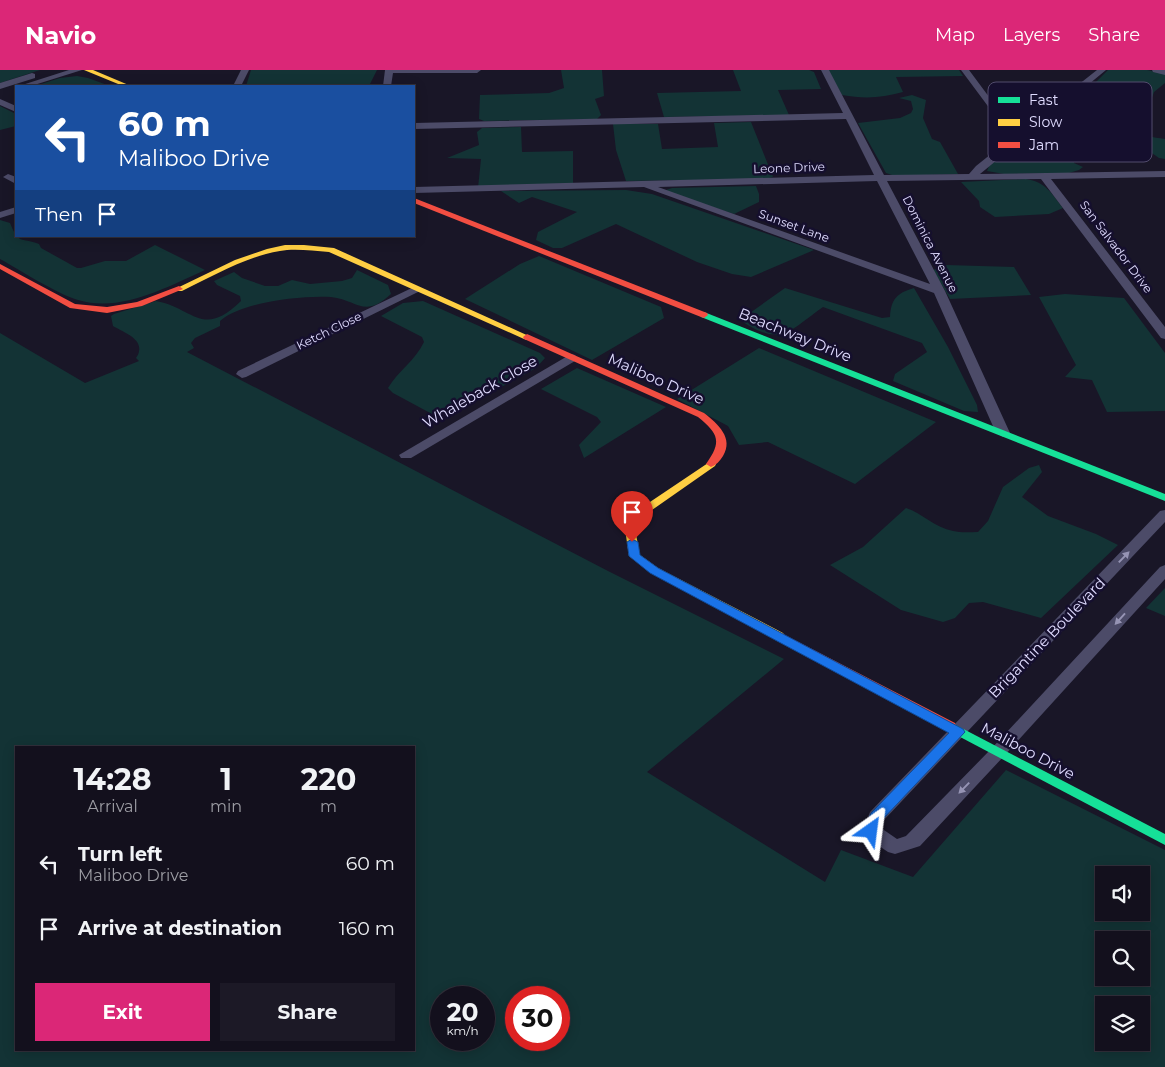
<!DOCTYPE html>
<html lang="en">
<head>
<meta charset="utf-8">
<style>
	body { margin:0; font-family:Montserrat,sans-serif; background:#1c1926; color:#f1f3f6; height:100vh; display:flex; flex-direction:column; font-size:19px; white-space:nowrap }
	* { box-sizing:border-box; margin:0 }
	p { font-size:16px; color:#9d9da4 }
	.icon { flex:none; width:28px; height:28px; fill:none; stroke:currentColor; stroke-width:2; stroke-linecap:round; stroke-linejoin:round }
	.map { position:relative; flex:1; overflow:hidden }
	.panel { position:absolute; left:15px; top:676px; width:400px; height:305px; display:flex; flex-direction:column; background:#13101d; border-radius:0px; box-shadow:0 2px 12px #0003,0 0 0 1px #32303b }
	.panel>* { flex:none }
	.guide { position:absolute; left:15px; top:15px; width:400px; height:152px; border-radius:0px; box-shadow:0 2px 12px #0003,0 0 0 1px #32303b; background:#1a4fa0; color:#fff; overflow:hidden }
	.controls { position:absolute; left:1095px; top:796px; display:grid; gap:10px }
	.controls a { display:grid; place-items:center; width:55px; height:55px; border-radius:0px; background:#13101d; box-shadow:0 2px 12px #0003,0 0 0 1px #32303b; font-size:25px }
	.speed { position:absolute; left:430px; top:916px; display:flex; gap:10px; font-size:25px; font-weight:700; text-align:center }
	.speed>* { display:grid; place-content:center; width:65px; height:65px; border-radius:50%; background:#13101d; box-shadow:0 2px 12px #0003,0 0 0 1px #32303b; line-height:1 }
	.speed small { font-size:12px; font-weight:400 }
	.speed .limit { border:8px solid #d22; background:#fff; color:#111 }
	.pin { position:absolute; display:grid; place-items:center; width:42px; height:42px; color:#fff; margin:-51px -21px; border-radius:50% 50% 50% 0; rotate:-45deg; box-shadow:0 0 5px #0007 }
	.pin .icon { rotate:45deg }
	.me { position:absolute; width:55px; margin:-28px; rotate:31deg; stroke-linejoin:round; filter:drop-shadow(0 0 4px #0008) }
	.turn { display:flex; align-items:center; gap:18px; height:105px; padding:0 20px; font-size:22px }
	.turn .icon { width:65px; height:65px; stroke-width:2.5 }
	.turn b { display:block; font-size:35px; line-height:42px }
	.then { display:flex; align-items:center; height:48px; padding:0 20px; background:#0003; gap:10px; font-size:19px }
	.eta { display:flex; justify-content:space-evenly; align-items:center; height:85px; text-align:center }
	.eta b { font-size:30px; font-weight:700; line-height:35px }
	.primary-button { display:flex; gap:10px; margin-top:auto; padding:10px 20px }
	.primary-button a { flex:1; height:58px; border-radius:0px; background:#db2777; color:#fff; font-size:20px; font-weight:700; line-height:58px; text-align:center }
	.primary-button a+a { background:#1c1926; color:#f1f3f6 }
	ul { padding:0; list-style:none }
	li { display:flex; align-items:center; gap:15px; height:65px; padding:0 20px }
	li div { flex:1 }
	li b { display:block; font-size:19px }
	li em { font-style:normal }
	header { display:flex; align-items:center; gap:30px; box-sizing:border-box; height:70px; padding:0 25px; background:#db2777; color:#fff }
	header strong { font-size:24px }
	nav { display:flex; gap:28px; margin-inline-start:auto; font-size:18px }
	.map>svg:first-child { display:block }
</style>
</head>
<body>
<header>
<strong>Navio</strong>
<nav><a>Map</a><a>Layers</a><a>Share</a></nav>
</header>
<div class="map">
<svg width="1165" height="997" viewBox="0 0 1165 997">
	<rect width="100%" height="100%" fill="#191627"/>
	<g fill="#133335" fill-rule="evenodd">
		<path d="M0 0H40L0 13Z"/>
		<path d="M251 0H377L369 16H246Z"/>
		<path d="M561 0H602L604 26 595 29 601 45 597 49 484 51 479 49 480 25 549 23 564 18Z"/>
		<path d="M733 0H809L814 2 821 19 778 20 789 45 664 47 657 23 741 21Z"/>
		<path d="M828 0H959L963 6 896 7 903 22C882 28 864 29 842 25Z"/>
		<path d="M1108 0H1147L1165 4V13L1154 22 1148 39 1139 38 1089 24V19Z"/>
		<path d="M77 6 88 8 110 16 38 15 60 8Z"/>
		<path d="M1052 13 1067 19 1059 29 1036 26H1011L987 22 1051 19Z"/>
		<path d="M912 25 926 30 923 48 932 69 940 72 958 104 895 106 886 103 858 53 900 48 911 43 913 39 911 31 899 28Z"/>
		<path d="M0 36 16 44V56L0 60Z"/>
		<path d="M1057 45 1110 56 1113 58 1112 62 1074 91V93L1083 97 1079 100 1069 103 1004 104 987 101 989 96 1038 56Z"/>
		<path d="M751 52 773 107 765 109 626 111 616 80 613 54H658L662 79 718 77 714 53Z"/>
		<path d="M521 57 522 82 573 81V113L478 118 481 89 447 88 479 75 477 62 482 58Z"/>
		<path d="M1136 57C1144 67 1152 67 1165 69V89L1159 88 1149 81 1115 75V72Z"/>
		<path d="M1026 109C1046 112 1052 124 1063 138L1049 144 995 147 980 137 979 131 961 112Z"/>
		<path d="M756 116 759 124V132L734 144 663 121 672 118Z"/>
		<path d="M626 120 652 124 814 180 751 207 732 204 697 192 616 154 562 178H553L536 170 538 162 577 142 532 127 519 133 501 121Z"/>
		<path d="M0 150 10 153C19 175 20 167 39 174L41 178 77 198H81L105 191H126L155 175 205 200C167 217 121 243 78 230 55 223 22 201 0 189Z"/>
		<path d="M539 186 661 237 664 248 592 290 465 229 520 194Z"/>
		<path d="M946 195 1014 197 1031 225 950 229 933 200Z"/>
		<path d="M357 200 388 215 391 224C364 249 358 230 331 227 303 225 241 232 220 251V256L195 268 191 273 194 278 187 282 608 501 784 589 647 702 825 812 841 780 913 807 1006 700 1165 780V997H0V263L85 313 139 291 136 288C137 286 139 284 139 281 142 268 121 261 113 256L111 246 114 244 156 231C194 238 202 269 241 231L240 226 217 215 214 211 234 202 242 208 265 216H278L292 210 310 214 342 211 352 208ZM16 678H414V980H16ZM1104 805H1141V842H1104ZM1104 870H1141V908H1104ZM441 928H484V970H441ZM516 928H559V970H516ZM1104 935H1141V972H1104Z"/>
		<path d="M785 218 882 248 890 247C891 229 897 223 914 218L948 277 977 335 978 342 964 341 893 311 895 304 927 282 922 273 823 237C789 261 781 278 740 250Z"/>
		<path d="M1065 224 1124 228 1165 283V341L1107 342 1092 310 1065 307 1076 295 1039 227Z"/>
		<path d="M423 231 540 283 545 288 536 298 456 342 432 344 393 323 388 318C398 301 415 291 424 272L422 267 381 246 403 233Z"/>
		<path d="M759 278 936 352 855 414 768 372 739 375 728 356 677 329Z"/>
		<path d="M577 298 666 337 584 388 579 375 601 352 597 347 541 319Z"/>
		<path d="M1039 395 1042 402 1022 427 1048 446 1096 464 1118 475 1041 548 983 532 969 533 955 548 943 552 901 540 830 495 863 477 906 438C922 443 935 458 953 461 961 463 970 462 978 462L988 451 1003 417 1029 398Z"/>
		<path d="M1165 518V546L1146 538Z"/>
	</g>
	<g fill="none" stroke-linecap="round" stroke-linejoin="round">
		<g fill="#4c4b68" fill-rule="evenodd">
			<path d="M69 0H82L31 16H19Z"/>
			<path d="M241 0H249L241 16H233Z"/>
			<path d="M385 0H481L477 3H393L391 16H383Z"/>
			<path d="M821 0H829L884 105 969 104 976 96 1011 68 1003 63 993 43 961 0H969L1001 43 1010 59 1017 63 1097 0H1106L980 104 1165 101V107L1051 109 1165 257V269L1161 268 1041 109 887 111 945 221 1010 363 1003 367 996 363 934 223 644 117 414 123V117L874 105 846 49 414 59V53L843 43ZM877 111 930 214 658 117Z"/>
			<path d="M1152 0H1165V5L1153 2Z"/>
			<path d="M32 3 35 4V8L0 19V13Z"/>
			<path d="M0 29 16 36V42L0 35Z"/>
			<path d="M8 104 16 107V114L3 107Z"/>
			<path d="M16 137V143L0 148V142Z"/>
			<path d="M416 216 422 219 420 221 246 307 242 308 236 304 238 301Z"/>
			<path d="M571 284 575 285 577 288 575 291 411 388H401L399 385Z"/>
			<path d="M1165 440V452L884 750 881 758 897 769 906 766 992 678 1160 497 1165 495V509L1004 686 920 776 895 784 888 782 864 766 862 761 870 742 1160 441Z"/>
		</g>
		<g fill="#16e098" fill-rule="evenodd">
			<path d="M704 242 1165 424V431L701 247 700 245Z"/>
			<path d="M950 652 1165 764V775L945 659 944 656 945 653Z"/>
		</g>
		<g fill="#ffcf43" fill-rule="evenodd">
			<path d="M84 0H93L131 16H123Z"/>
			<path d="M285 175H304L334 178 531 267 527 270 524 269 329 182C315 181 301 179 287 180 250 184 215 205 182 221H176L175 219 235 190 267 179Z"/>
			<path d="M711 391 716 394 715 396 652 440 635 459 640 485 658 498 783 563 785 566 783 569H775L650 502 629 486 625 459 626 457 644 436Z"/>
		</g>
		<g fill="#f24e42" fill-rule="evenodd">
			<path d="M414 128 707 243 708 245 704 248 701 247 414 133Z"/>
			<path d="M0 194 75 234 107 237 137 232 179 216 183 219 142 236 107 243 70 238 0 199Z"/>
			<path d="M527 264 704 343C718 354 734 368 723 386 720 391 716 395 711 397L706 394C722 372 719 364 698 347L524 269 523 267Z"/>
			<path d="M779 562 955 653 956 656 955 659H945L775 569 773 566 775 563Z"/>
		</g>
	</g>
	<defs><path id="oneway-solid" d="M-6-.8H1V-3.2L6.5 0L1 3.2V.8H-6Z" transform="scale(1.25)"/></defs>
	<g fill="#9694b4">
		<use href="#oneway-solid" transform="translate(1124 487) rotate(-46)"/>
		<use href="#oneway-solid" transform="translate(1120 549) rotate(132)"/>
		<use href="#oneway-solid" transform="translate(964 718) rotate(134)"/>
	</g>
	<path fill="#1a73e8" stroke="#114b97" d="M632 469 638 472 640 485 658 498 963 659 965 662 882 750 876 764 871 766 866 764 864 761 871 743 949 663 650 503 629 486 627 472Z"/>
	<g text-anchor="middle" stroke-width="5" stroke-linejoin="round" paint-order="stroke">
		<g font-size="12" fill="#e0dcff" stroke="#150f2e">
			<text transform="translate(789 98) rotate(-2)" y="4">Leone Drive</text>
			<text transform="translate(794 156) rotate(20)" y="4">Sunset Lane</text>
			<text transform="translate(930 174) rotate(63)" y="4">Dominica Avenue</text>
			<text transform="translate(1116 177) rotate(53)" y="4">San Salvador Drive</text>
			<text transform="translate(329 261) rotate(-26)" y="4">Ketch Close</text>
		</g>
		<g font-size="15" fill="#e0dcff" stroke="#150f2e">
			<text transform="translate(795 265) rotate(22)" y="5">Beachway Drive</text>
			<text transform="translate(656 309) rotate(24)" y="5">Maliboo Drive</text>
			<text transform="translate(480 322) rotate(-30)" y="5">Whaleback Close</text>
			<text transform="translate(1047 568) rotate(-46)" y="5">Brigantine Boulevard</text>
			<text transform="translate(1028 681) rotate(28)" y="5">Maliboo Drive</text>
		</g>
	</g>
	<rect x="988" y="12" width="164" height="80" rx="8" fill="#150f2e" stroke="#524c6d" stroke-width="1"/>
	<rect x="998" y="27" width="22" height="6" fill="#16e098"/>
	<rect x="998" y="49" width="22" height="7" fill="#ffcf43"/>
	<rect x="998" y="72" width="22" height="6" fill="#f24e42"/>
	<g font-size="14" fill="#e0dcff">
		<text x="1029" y="35">Fast</text>
		<text x="1029" y="57">Slow</text>
		<text x="1029" y="80">Jam</text>
	</g>
</svg>
<div class="controls">
<a><svg class="icon" aria-label="sound" viewBox="0 0 24 24"><path d="M4 9h4l5-4v14l-5-4H4zM17 9q2 3 0 6"/></svg></a>
<a><svg class="icon" aria-label="search" viewBox="0 0 24 24"><circle cx="10" cy="10" r="6"/><path d="M15 15l6 6"/></svg></a>
<a><svg class="icon" aria-label="layers" viewBox="0 0 24 24"><path d="M12 4l9 5-9 5-9-5zM3 14l9 5 9-5"/></svg></a>
</div>
<div class="speed"><div>20<small>km/h</small></div><div class="limit">30</div></div>
<div class="pin" style="left:632px;top:472px;background:#d93025"><svg class="icon" aria-label="arrive" viewBox="0 0 24 24"><path d="M6 21V4h12l-3 4 3 4H6"/></svg></div>
<svg class="me" style="left:871px;top:761px" viewBox="-20 -20 40 40"><path d="M0-17L14 15 0 8-14 15z" fill="#1a73e8" stroke="#fff" stroke-width="4"/></svg>
<div class="guide">
<div class="turn"><svg class="icon" aria-label="left" viewBox="0 0 24 24"><path d="M17 20v-9H6M10 6l-5 5 5 5"/></svg><div><b>60 m</b>Maliboo Drive</div></div>
<div class="then">Then<svg class="icon" aria-label="arrive" viewBox="0 0 24 24"><path d="M6 21V4h12l-3 4 3 4H6"/></svg></div>
</div>
<section class="panel">
<div class="eta">
<div><b>14:28</b><p>Arrival</p></div>
<div><b>1</b><p>min</p></div>
<div><b>220</b><p>m</p></div>
</div>
<ul>
<li><svg class="icon" aria-label="left" viewBox="0 0 24 24"><path d="M17 20v-9H6M10 6l-5 5 5 5"/></svg><div><b>Turn left</b><p>Maliboo Drive</p></div><em>60 m</em></li>
<li><svg class="icon" aria-label="arrive" viewBox="0 0 24 24"><path d="M6 21V4h12l-3 4 3 4H6"/></svg><div><b>Arrive at destination</b></div><em>160 m</em></li>
</ul>
<div class="primary-button"><a>Exit</a><a>Share</a></div>
</section>
</div>
</body>
</html>
